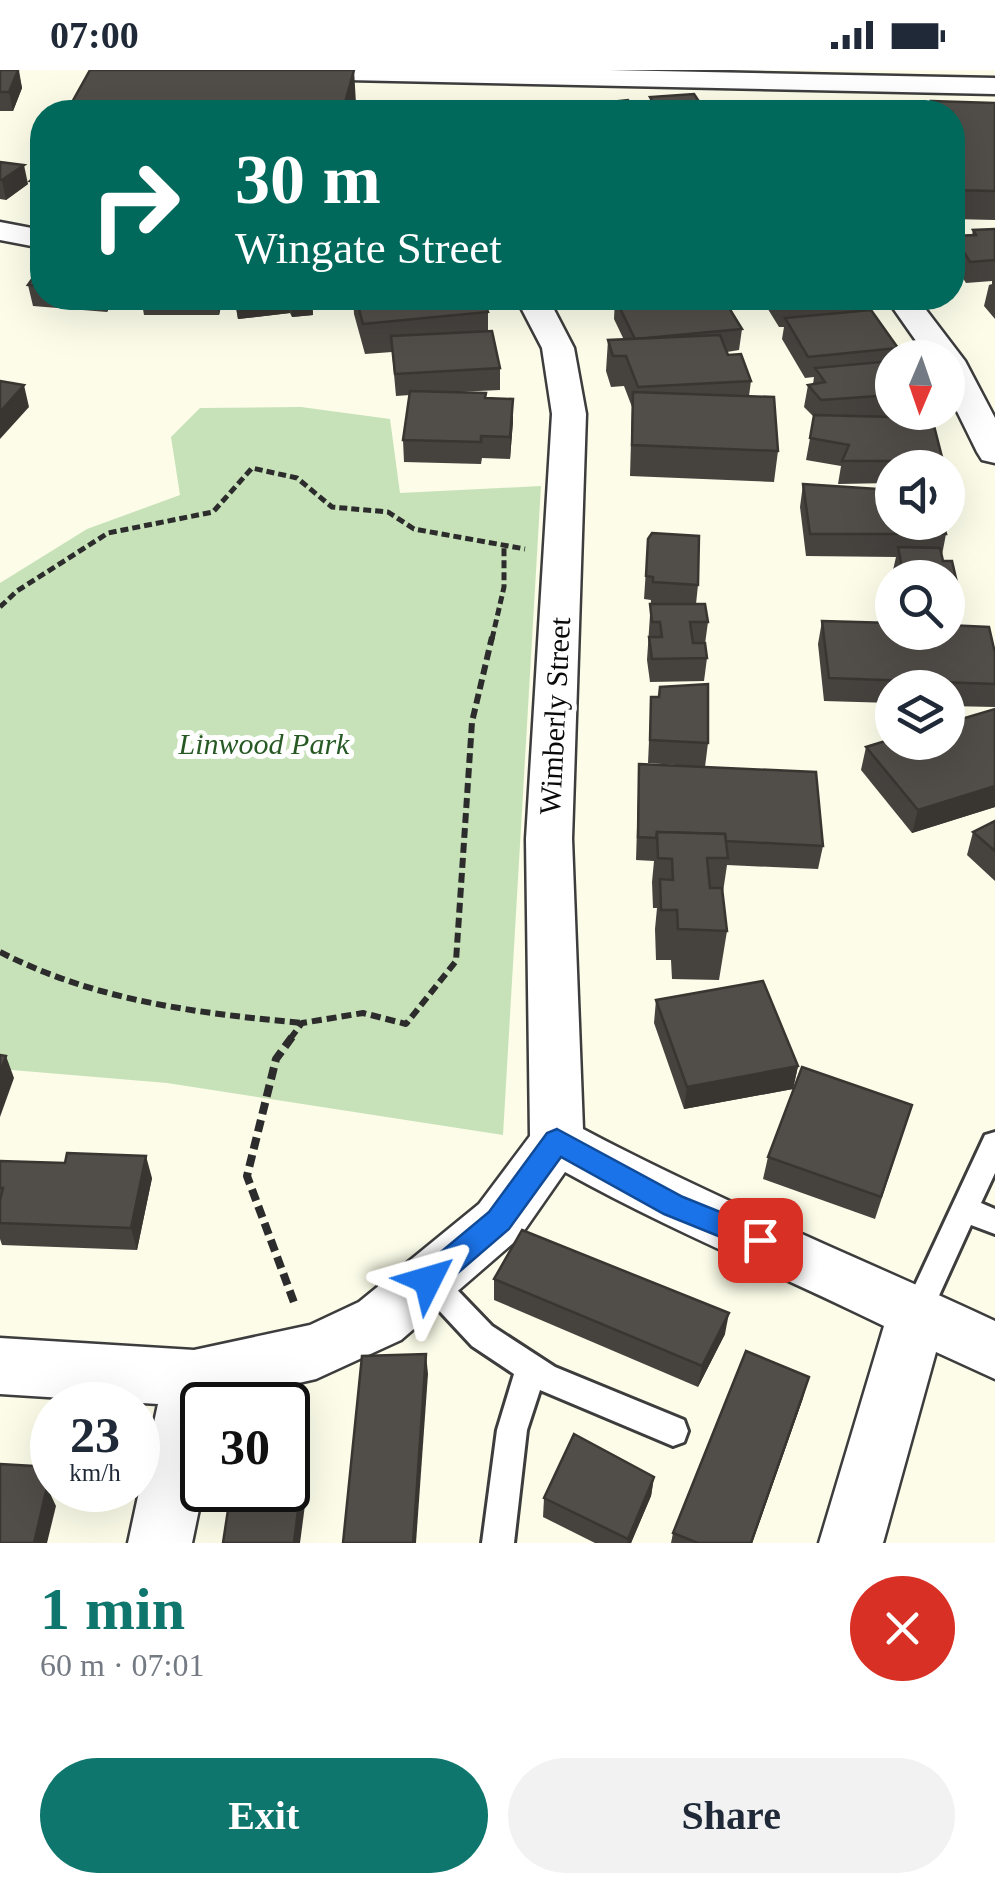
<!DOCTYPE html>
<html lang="en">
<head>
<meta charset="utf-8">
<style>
	body { margin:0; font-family:"Times New Roman",serif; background:#f2f2f3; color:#1f2937; height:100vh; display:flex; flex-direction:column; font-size:38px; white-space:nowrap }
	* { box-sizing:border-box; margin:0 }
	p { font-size:32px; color:#747a83 }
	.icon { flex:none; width:55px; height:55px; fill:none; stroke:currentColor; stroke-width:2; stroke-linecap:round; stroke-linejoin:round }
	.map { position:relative; height:1473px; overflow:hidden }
	.panel { display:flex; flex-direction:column; background:#fff; flex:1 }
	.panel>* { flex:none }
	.banner { position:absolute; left:30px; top:30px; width:935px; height:210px; border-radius:40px; box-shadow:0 10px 40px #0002; background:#00695c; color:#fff; overflow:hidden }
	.needle { width:65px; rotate:182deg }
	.fabs { position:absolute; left:875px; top:270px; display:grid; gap:20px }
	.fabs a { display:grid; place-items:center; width:90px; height:90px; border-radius:50%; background:#fff; box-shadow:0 10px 40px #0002; font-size:50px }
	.speed { position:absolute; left:30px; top:1312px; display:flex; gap:20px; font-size:50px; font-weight:700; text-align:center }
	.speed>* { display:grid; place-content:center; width:130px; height:130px; border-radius:50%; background:#fff; box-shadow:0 10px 40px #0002; line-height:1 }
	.speed small { font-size:25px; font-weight:400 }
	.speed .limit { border:5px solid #111; border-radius:15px; background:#fff; color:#111 }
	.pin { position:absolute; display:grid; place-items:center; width:85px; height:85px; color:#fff; margin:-42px; border-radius:20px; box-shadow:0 5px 15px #0006 }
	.me { position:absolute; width:110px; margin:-55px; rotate:50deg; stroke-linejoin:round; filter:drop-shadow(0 0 8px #0008) }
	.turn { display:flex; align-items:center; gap:35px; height:210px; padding:0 40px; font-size:45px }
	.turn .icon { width:130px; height:130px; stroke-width:2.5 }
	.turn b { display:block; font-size:70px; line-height:85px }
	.round { display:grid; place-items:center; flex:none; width:105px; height:105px; border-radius:52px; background:#f2f2f3 }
	.overview { display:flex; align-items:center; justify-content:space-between; height:170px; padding:0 40px }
	h1 { font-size:60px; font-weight:600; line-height:75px; color:#0f766e }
	.primary-button { display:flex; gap:20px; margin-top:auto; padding:20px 40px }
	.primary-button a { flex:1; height:115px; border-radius:60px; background:#0f766e; color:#fff; font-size:40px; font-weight:600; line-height:115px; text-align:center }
	.primary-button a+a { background:#f2f2f3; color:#1f2937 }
	.status { display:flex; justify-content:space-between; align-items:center; height:70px; padding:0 50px; background:#fff; direction:ltr }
	.status svg { height:28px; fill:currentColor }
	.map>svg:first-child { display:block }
</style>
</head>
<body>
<div class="status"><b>07:00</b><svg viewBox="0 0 49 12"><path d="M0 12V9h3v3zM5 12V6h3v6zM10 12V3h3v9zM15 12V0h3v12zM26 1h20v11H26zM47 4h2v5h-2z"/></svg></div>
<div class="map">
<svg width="995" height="1473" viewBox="0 0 995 1473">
	<rect width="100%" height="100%" fill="#fcfce9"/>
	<path fill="#c7e2b8" d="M301 337 390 349 400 423 541 416 503 1065 167 1013 0 999V513L87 459 180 425 171 367 200 338Z"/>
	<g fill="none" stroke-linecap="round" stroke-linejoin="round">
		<g stroke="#3d3d3d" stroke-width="6">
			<g id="lane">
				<path d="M995 1062V1103L981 1133 995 1139V1164L971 1155 927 1252 917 1256 907 1252 902 1243 985 1065Z"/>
				<path d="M429 1197 439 1201 492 1256 555 1297 684 1350 688 1361 684 1372 673 1376 540 1320 527 1360 514 1473H482L497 1360 514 1304 472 1276 419 1219 415 1210 419 1201Z"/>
			</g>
		</g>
		<g stroke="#3d3d3d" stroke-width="5">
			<g id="street">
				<path d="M241 0H610L995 8V24L254 8Z"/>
				<path d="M0 152 42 160V178L0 170Z"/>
				<path d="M516 228H548L574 278 586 344 572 769 583 1059C717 1130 858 1187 995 1251V1309L936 1282 883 1473H819L884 1256C778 1204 669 1160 565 1102L519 1168 401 1270 316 1309 220 1331 219 1335H202L203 1420 192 1473H128L158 1334 0 1324V1268L194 1280 310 1255 359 1232 479 1134 530 1066 526 769 552 344 542 278Z"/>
				<path d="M886 228H917L965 291 995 348V393L982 390 977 382 948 323V288H928Z"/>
			</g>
		</g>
		<g stroke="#2c2c2c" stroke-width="5" stroke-dasharray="8 4" stroke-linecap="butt">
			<path d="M0 537 17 521 108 463 213 442 252 398 297 408 332 437 388 442 414 459 525 479"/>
			<path d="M492 569 504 517V476"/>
		</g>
		<g stroke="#2c2c2c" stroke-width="6" stroke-dasharray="10 5" stroke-linecap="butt">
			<path d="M0 882C96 931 196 943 302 953"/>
			<path d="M290 969 302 953 363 943 406 954 456 891 472 652 492 567"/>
		</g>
		<path stroke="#2c2c2c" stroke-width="8" stroke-dasharray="12 6" stroke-linecap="butt" d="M292 967 276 989 247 1106 295 1235"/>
		<use href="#lane" fill="#fff" fill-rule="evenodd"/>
		<use href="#street" fill="#fff" fill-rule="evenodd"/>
	</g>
	<g fill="#46423e">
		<path d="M0 0H19L22 18 13 41H0Z"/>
		<path d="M650 27 706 42H649Z"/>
		<path d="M931 31 995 33V150L952 149V42H929Z"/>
		<path d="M356 33 353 42H72L71 34Z"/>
		<path d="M0 92 28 114 6 130 0 129Z"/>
		<path d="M42 99V132L34 131 30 111Z"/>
		<path d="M995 159V249L984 236 989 215 992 214V211L966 213 952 191 954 166 972 165 973 160Z"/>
		<path d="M42 195V228H115L107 242 33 236 28 215Z"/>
		<path d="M141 228H223L219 245H144Z"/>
		<path d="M234 228H312L313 245 292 247 290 243 238 249Z"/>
		<path d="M353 228H483L488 242V261L500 298V320L457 322 486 328 513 351 510 389 482 388 481 394 404 392 403 370 410 325 396 326 392 282 365 284 354 244Z"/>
		<path d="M615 228H723L742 259 739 280 727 282 728 285 751 311 749 326 778 381 774 412 630 406 632 337 624 316 611 317 606 301 608 270H624L614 249Z"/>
		<path d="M761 228H867L866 240 898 278 896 288H892V342H926V344L882 347 943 391 942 398H892V413L838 414 841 396 806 390 814 347 804 337 808 315 813 314 814 307 805 308 782 269 784 257H779Z"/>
		<path d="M803 414 946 464 942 485 943 491 958 517 948 553V508H894L893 500 896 487 806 486 800 437Z"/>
		<path d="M648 469 698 515 696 534 708 552 705 574 707 588 704 611 650 612 647 590 651 530 644 529Z"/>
		<path d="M822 551 995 583V637L948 636V618H892V633L824 631 818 574Z"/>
		<path d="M660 617 708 673 705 697 648 693 651 627H659Z"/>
		<path d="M995 639V737L912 763 861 700 866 677Z"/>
		<path d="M639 694 823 776 818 799 727 795 723 822 727 861 719 910 672 909 671 890H656L655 859 657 838H653L652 812 654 791 636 790Z"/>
		<path d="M995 751V811L967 785 973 762Z"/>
		<path d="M656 930 798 996 793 1019 684 1039 654 953Z"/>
		<path d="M905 1057 875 1149 763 1109 768 1087Z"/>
		<path d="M0 1091 152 1108 137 1180 2 1175 0 1169Z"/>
		<path d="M494 1209 725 1264 698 1317 494 1230Z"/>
		<path d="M803 1328 752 1473H671L673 1463Z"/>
		<path d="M654 1407 651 1426 631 1473H595L543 1447 544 1428Z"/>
	</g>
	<g fill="#393632">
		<path d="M18 0 22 18 13 41 9 22Z"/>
		<path d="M354 0 356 33 353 42H343Z"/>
		<path d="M24 95 28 114 6 130 2 110Z"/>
		<path d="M104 228H115L107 242Z"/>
		<path d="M217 228H223L219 245Z"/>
		<path d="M235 228H289L290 243 238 249Z"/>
		<path d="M290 228H312L313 245 292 247Z"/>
		<path d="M24 315 29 337 0 369V342Z"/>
		<path d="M513 329V351L510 389V367Z"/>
		<path d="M995 716V737L912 763 918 740Z"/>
		<path d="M6 986 14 1008 0 1047V1003Z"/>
		<path d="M798 996 793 1019 684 1039 687 1017Z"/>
		<path d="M146 1086 152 1108 137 1180 131 1158Z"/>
		<path d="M729 1243 725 1264 698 1317 702 1296Z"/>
		<path d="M426 1284 428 1304 416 1473H413Z"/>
		<path d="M809 1307 803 1328 752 1473H751Z"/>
		<path d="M654 1407 651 1426 631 1473H627Z"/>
		<path d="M301 1415 305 1435 300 1473H294Z"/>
		<path d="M47 1417 56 1436 47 1473H34Z"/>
	</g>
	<g fill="#514d48" stroke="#393632" stroke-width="2.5">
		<path d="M0 0H18L9 22H0Z"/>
		<path d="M90 0H354L343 40 71 34Z"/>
		<path d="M694 24 706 42H659L650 27Z"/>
		<path d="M628 30 639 42H589L583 35Z"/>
		<path d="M931 31 995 33V121L952 120V42H934Z"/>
		<path d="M556 32 567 42H515L512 39Z"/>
		<path d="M779 32 793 42H744Z"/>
		<path d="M0 92 24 95 2 110 0 109Z"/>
		<path d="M42 99V112L30 111Z"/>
		<path d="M995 159V190L970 192 954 166 976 165 973 160Z"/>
		<path d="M42 195V216L28 215Z"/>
		<path d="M356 228H483L488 242 363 254Z"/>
		<path d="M615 228H723L742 259 635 269Z"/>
		<path d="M776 228H868L782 236Z"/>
		<path d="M871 240 898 278 808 287 785 248Z"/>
		<path d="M492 261 500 298 395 304 391 266Z"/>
		<path d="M720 265 728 285 741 284 751 311 638 317 626 286H613L608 270Z"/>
		<path d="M892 291V325L821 330 808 315 825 312 815 298Z"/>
		<path d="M0 311 24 315 0 342Z"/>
		<path d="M410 321 486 323 485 328 513 329 510 367 481 366V372L403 370Z"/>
		<path d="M633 322 774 327 778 381 632 375Z"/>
		<path d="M814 345 932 348 943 391H842L849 375 810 368Z"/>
		<path d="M803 414 892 420V452H943L946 464H810Z"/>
		<path d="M652 463 699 466 698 515 653 512V507L646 506 648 469Z"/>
		<path d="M898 477 940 478 943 491H952L958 517H950L954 530H948V508H904Z"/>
		<path d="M650 534H705L708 552H690L693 573H705L707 588 652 589 649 567H662L660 552H652Z"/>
		<path d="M822 551 892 553V562H948V555L989 557 995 583V614L829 608Z"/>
		<path d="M708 614V673L650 670 651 627H659L660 617Z"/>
		<path d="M995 639V716L918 740 866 677 892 669V672H948V653Z"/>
		<path d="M639 694 816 702 823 776 726 771 725 764 657 762 656 768 638 767Z"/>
		<path d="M995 751V781L973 762Z"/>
		<path d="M657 762 725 764 728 788H707L710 818H722L727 861 678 859 677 840H661L660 809 673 810 672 789 658 788Z"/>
		<path d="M763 911 798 996 687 1017 656 930Z"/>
		<path d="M0 985 6 986 0 1003Z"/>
		<path d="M802 997 912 1035 881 1127 768 1087Z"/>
		<path d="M67 1083 146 1086 131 1158 0 1153V1130L3 1118H0V1091L65 1093Z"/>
		<path d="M522 1160 729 1243 702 1296 494 1209Z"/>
		<path d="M746 1281 809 1307 751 1473H698L673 1463Z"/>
		<path d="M426 1284 413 1473H343L362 1286Z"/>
		<path d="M574 1364 654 1407 628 1469 544 1428Z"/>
		<path d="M0 1394 34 1396 47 1417 34 1473H0Z"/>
		<path d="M288 1415H301L294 1473H223L231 1420H288Z"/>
	</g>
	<path fill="#1a73e8" stroke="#114b97" stroke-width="2.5" d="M557 1059 683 1127 770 1162 775 1170 770 1179 760 1183 664 1144 561 1087 509 1159 439 1219 428 1223 418 1219 414 1210 418 1201 489 1142 547 1063Z"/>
	<g text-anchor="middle" stroke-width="10" stroke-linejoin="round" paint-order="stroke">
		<g font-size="30" fill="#0a0a0a" stroke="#fff">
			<text transform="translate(555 646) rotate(-87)" y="10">Wimberly Street</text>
		</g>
		<g font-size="30" font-style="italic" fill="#265923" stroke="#fff">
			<text x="264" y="684">Linwood Park</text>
		</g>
	</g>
</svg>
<div class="fabs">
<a><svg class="needle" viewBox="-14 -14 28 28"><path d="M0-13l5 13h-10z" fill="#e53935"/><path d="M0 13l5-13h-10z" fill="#747a83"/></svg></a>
<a><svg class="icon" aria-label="sound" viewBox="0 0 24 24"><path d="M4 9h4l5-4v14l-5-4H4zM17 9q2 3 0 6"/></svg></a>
<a><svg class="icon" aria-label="search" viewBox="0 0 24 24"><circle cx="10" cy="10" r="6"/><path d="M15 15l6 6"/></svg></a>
<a><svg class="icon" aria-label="layers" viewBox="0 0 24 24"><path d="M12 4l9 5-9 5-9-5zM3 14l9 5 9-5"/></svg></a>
</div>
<div class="speed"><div>23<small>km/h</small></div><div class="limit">30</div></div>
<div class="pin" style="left:760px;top:1170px;background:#d93025"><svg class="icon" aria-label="arrive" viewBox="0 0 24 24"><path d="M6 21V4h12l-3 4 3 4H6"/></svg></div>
<svg class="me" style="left:428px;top:1210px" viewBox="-20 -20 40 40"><path d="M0-17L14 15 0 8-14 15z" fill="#1a73e8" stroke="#fff" stroke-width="4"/></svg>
<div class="banner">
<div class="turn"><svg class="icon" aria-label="right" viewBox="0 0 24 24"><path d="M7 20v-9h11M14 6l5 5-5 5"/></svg><div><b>30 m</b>Wingate Street</div></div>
</div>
</div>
<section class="panel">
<div class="overview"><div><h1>1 min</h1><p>60 m · 07:01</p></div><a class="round" style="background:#d93025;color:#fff"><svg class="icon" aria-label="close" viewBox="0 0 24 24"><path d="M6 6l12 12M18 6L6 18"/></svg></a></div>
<div class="primary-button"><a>Exit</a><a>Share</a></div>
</section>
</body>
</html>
